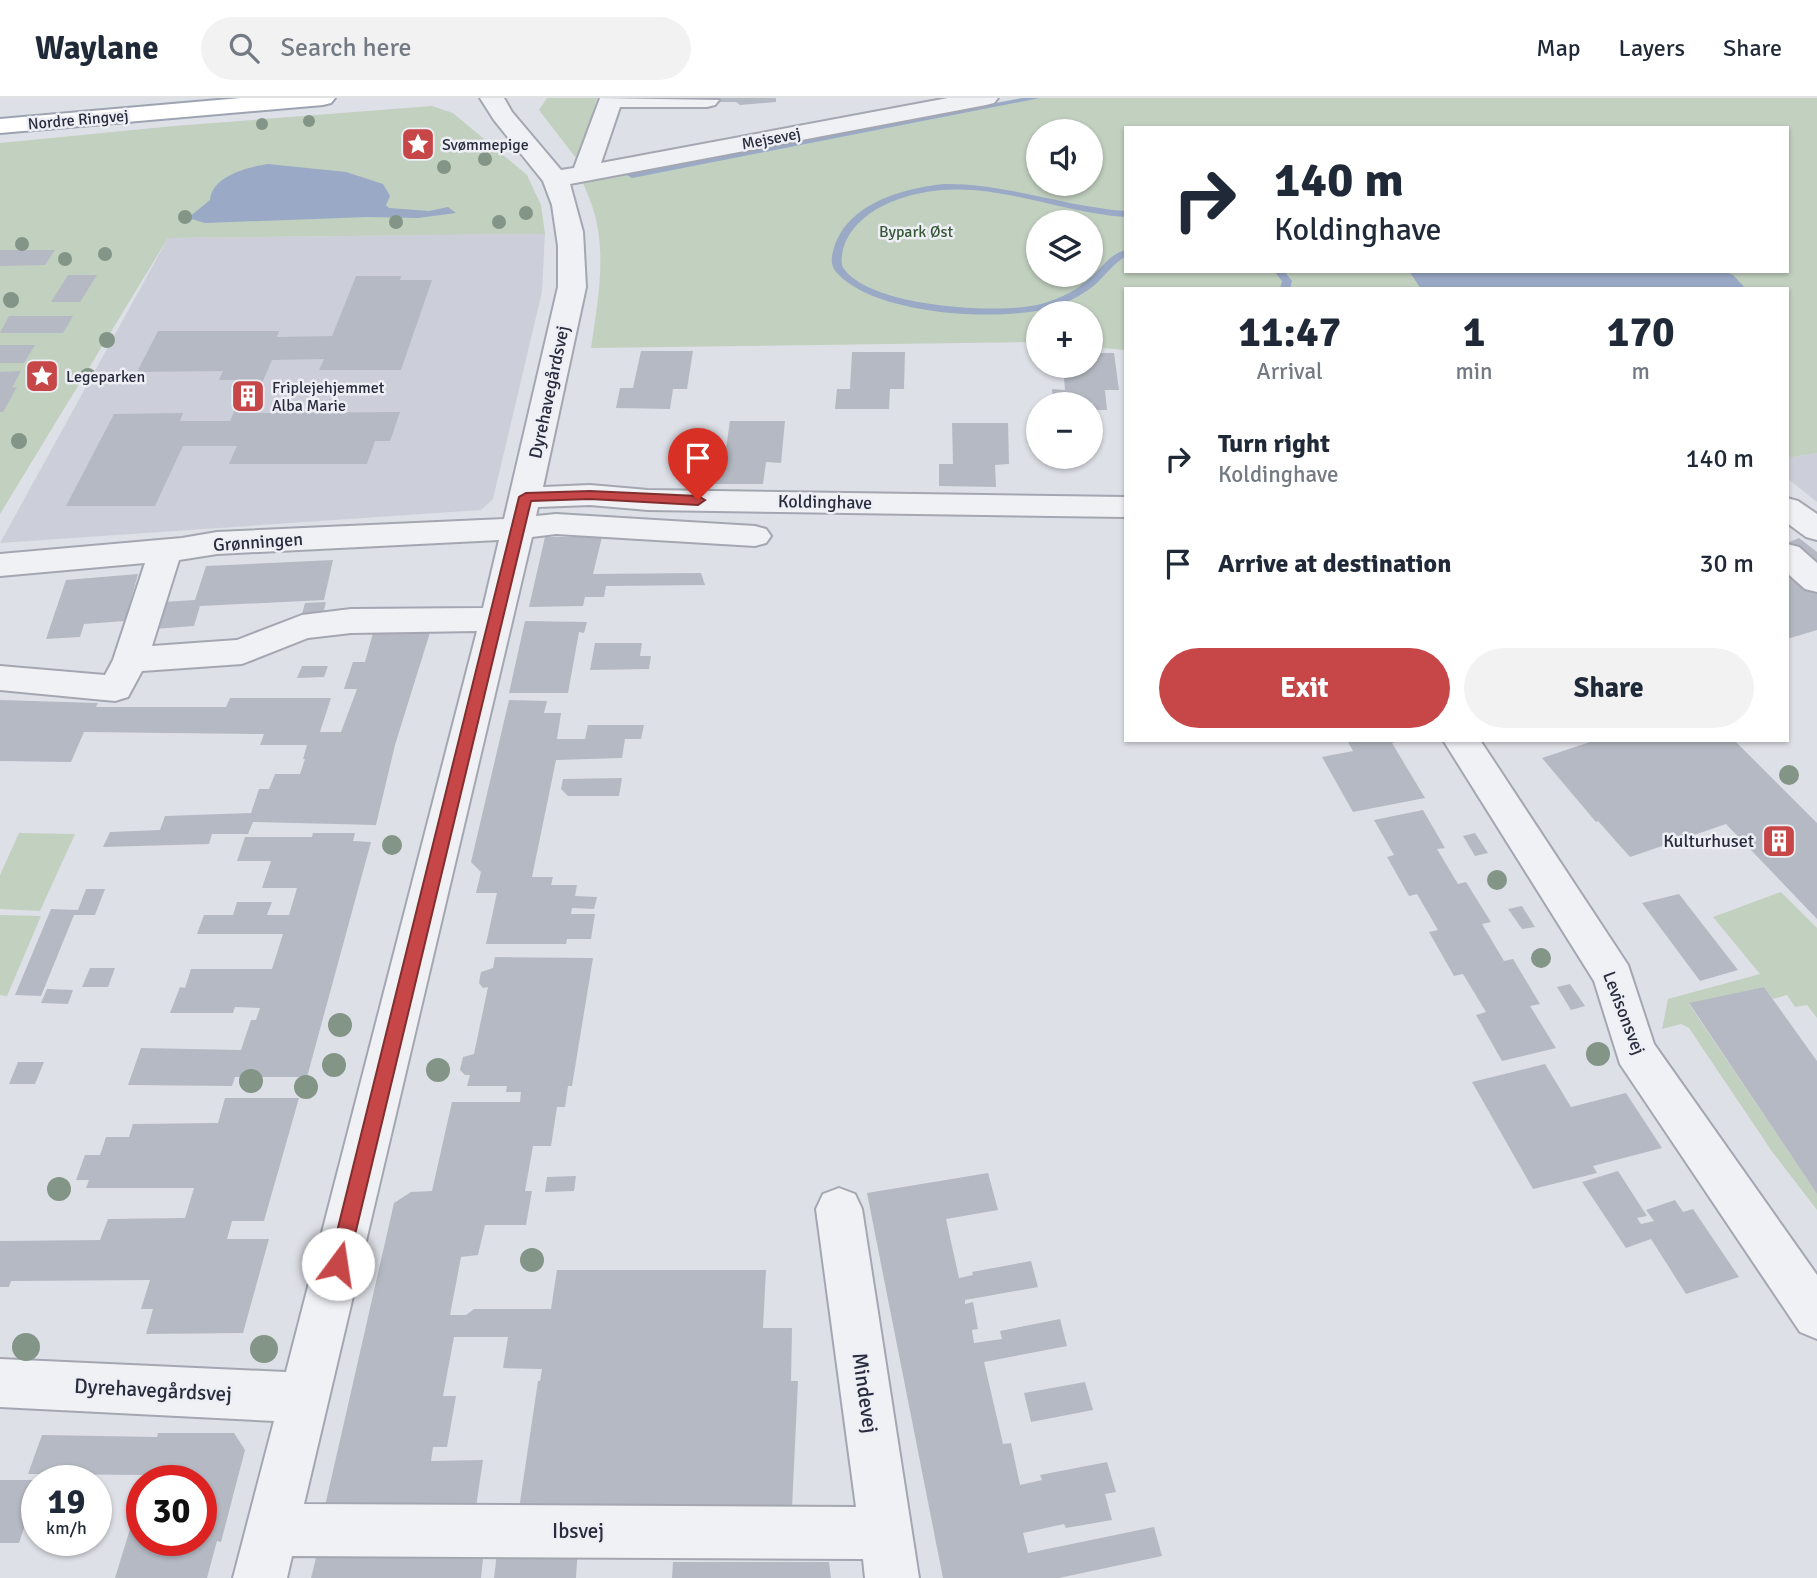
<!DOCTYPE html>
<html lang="en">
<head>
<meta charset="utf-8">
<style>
	body { margin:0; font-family:Signika,sans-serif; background:#f2f2f3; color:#1f2937; height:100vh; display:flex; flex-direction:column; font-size:26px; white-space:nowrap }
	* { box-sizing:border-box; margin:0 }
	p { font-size:23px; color:#747a83 }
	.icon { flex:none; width:38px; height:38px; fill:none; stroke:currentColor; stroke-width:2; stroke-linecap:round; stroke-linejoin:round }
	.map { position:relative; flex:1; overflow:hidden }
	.details { position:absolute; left:1124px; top:189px; width:665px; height:455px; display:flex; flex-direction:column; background:#fff; border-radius:0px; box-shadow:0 2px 5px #0004 }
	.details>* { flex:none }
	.banner { position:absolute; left:1124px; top:28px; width:665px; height:147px; border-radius:0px; box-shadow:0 2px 5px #0004; background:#fff; color:#1f2937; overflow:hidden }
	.buttons { position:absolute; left:1026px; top:21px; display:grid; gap:14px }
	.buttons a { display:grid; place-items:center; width:77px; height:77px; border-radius:50%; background:#fff; box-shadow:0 2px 5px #0004; font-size:35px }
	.speed { position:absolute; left:21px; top:1367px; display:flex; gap:14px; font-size:35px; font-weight:700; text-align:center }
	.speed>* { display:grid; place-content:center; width:91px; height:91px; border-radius:50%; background:#fff; box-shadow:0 2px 5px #0004; line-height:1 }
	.speed small { font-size:18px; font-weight:400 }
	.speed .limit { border:10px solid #d22; background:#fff; color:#111 }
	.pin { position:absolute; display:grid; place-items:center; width:60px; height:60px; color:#fff; margin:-72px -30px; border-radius:50% 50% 50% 0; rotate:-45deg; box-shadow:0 0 7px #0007 }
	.pin .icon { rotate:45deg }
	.me { position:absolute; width:77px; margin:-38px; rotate:14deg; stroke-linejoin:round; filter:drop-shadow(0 0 5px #0008) }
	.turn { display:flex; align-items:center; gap:24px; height:147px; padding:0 35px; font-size:32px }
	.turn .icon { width:91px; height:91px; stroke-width:2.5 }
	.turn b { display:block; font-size:49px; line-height:60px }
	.eta { display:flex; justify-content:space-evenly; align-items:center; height:119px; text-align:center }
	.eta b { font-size:42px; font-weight:700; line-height:49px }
	.primary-button { display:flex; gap:14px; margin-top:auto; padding:14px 35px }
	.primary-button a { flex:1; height:80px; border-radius:42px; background:#c74748; color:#fff; font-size:28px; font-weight:700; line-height:80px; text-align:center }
	.primary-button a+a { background:#f2f2f3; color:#1f2937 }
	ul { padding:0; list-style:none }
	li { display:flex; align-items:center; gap:21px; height:105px; padding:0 35px }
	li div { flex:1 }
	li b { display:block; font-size:26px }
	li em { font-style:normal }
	header { display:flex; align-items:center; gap:42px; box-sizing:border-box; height:98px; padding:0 35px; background:#fff; border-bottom:2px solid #e0e1e3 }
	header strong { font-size:33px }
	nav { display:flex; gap:38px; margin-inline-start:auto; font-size:24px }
	.search { width:490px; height:63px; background:#f2f2f3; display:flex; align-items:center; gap:18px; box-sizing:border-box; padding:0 24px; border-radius:38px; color:#747a83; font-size:26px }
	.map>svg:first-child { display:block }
</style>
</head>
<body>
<header>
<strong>Waylane</strong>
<div class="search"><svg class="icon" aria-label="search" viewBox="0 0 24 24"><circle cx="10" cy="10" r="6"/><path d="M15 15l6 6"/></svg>Search here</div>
<nav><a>Map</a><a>Layers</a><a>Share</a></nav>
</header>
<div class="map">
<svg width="1817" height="1480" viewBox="0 0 1817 1480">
	<rect width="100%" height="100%" fill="#dee0e7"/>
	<g fill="#cccfd9">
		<path d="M545 136 542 194 493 401 481 412 0 445 168 140Z"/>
		<path d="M1817 355V404L1787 380V360Z"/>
	</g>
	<g fill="#c1d0bf" fill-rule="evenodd">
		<path d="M547 0H597L579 64 539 12Z"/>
		<path d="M1021 0H1817V355L1787 360V191H1125V252L1090 249V215H1038V244L591 250C597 209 605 167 597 126 594 110 587 95 581 80ZM1125 30H1787V173H1125ZM1038 33H1090V86H1038ZM1038 124H1090V177H1038Z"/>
		<path d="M432 8 453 15 527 77 541 107 545 136 168 140 0 416V45L174 28Z"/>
		<path d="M19 735 75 736 40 813 0 811V777Z"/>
		<path d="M1781 794 1817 830V920L1807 907 1795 909 1787 897 1773 901 1764 889 1689 906 1817 1096V1112L1771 1052 1689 930 1681 926 1662 931 1668 901 1760 876 1713 819Z"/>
		<path d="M0 817 41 818 7 898 0 897Z"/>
	</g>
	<g fill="#9aa9c6">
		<path d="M268 66 346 74 383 86 390 98 386 107 389 110 429 113 448 109 456 115 418 120 367 119 205 125 188 120 210 102C212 78 248 69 268 66Z"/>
		<path d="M1409 173H1723L1733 177 1746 191H1421Z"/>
	</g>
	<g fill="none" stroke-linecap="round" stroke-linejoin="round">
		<g fill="#9aa9c6" fill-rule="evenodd">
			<path d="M1023 0H1040L632 80 627 77 632 74Z"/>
			<path d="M943 86C1005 85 1063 108 1125 113V119C1064 115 1004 87 942 92 905 95 855 111 843 151 842 157 840 166 844 171 872 209 994 216 1037 207 1055 203 1074 194 1088 182 1101 171 1109 157 1125 152V159C1114 165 1107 175 1098 184 1086 195 1072 202 1057 208 1005 225 875 218 837 175 830 168 831 159 834 150 848 105 902 91 943 86Z"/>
			<path d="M1274 173H1284L1292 183 1290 191H1280L1282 183Z"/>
		</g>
	</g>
	<g fill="#b5b9c3">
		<path d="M714 0H776V4L740 7 736 4H713Z"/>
		<path d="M0 152H55L45 167 0 168Z"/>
		<path d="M68 177H97L80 204H51Z"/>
		<path d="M356 178H401L400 182H432L401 272H319L324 261 272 262 249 315 400 314 390 343H375L367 366H229L237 348H183L155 408H66L114 316 183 315 180 323H230L248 282H219L223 273 137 274 158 233H279L277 239 332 238Z"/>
		<path d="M9 218H73L63 235H0Z"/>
		<path d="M0 247H35L24 265H0Z"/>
		<path d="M641 253H693L687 291H673L670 311 616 310 620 290H633Z"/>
		<path d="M852 254H905L904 291H890L889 311H835L837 291H850Z"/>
		<path d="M1090 255H1114L1119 292H1105L1107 312H1090V306H1053L1052 291 1065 292 1063 268H1090Z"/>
		<path d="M21 273 12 290 17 289 3 314H0V274Z"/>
		<path d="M730 323H785L781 365 766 364 763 386H707L710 364H724Z"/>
		<path d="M952 325H1008L1009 366 995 367 996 389 939 388V366H953Z"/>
		<path d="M545 439H602L593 476 701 475 705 487 606 488 604 499H585L583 508 529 509Z"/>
		<path d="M1799 440 1817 454V469L1787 445Z"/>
		<path d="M333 462 324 502 200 508 194 528 154 531 163 504 195 502 206 468Z"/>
		<path d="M1787 467 1817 494V532L1787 541Z"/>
		<path d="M138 476 125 523 84 526 80 539 46 541 66 482Z"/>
		<path d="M326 504 323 516H302L305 505Z"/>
		<path d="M525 523 587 524 584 535 579 534 568 595H509Z"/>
		<path d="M375 528H432L395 647 376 727 253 724 248 736H212L209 746 103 749 110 734 160 732 165 718 251 715 259 691H269L275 676H300L305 661H303L307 647H260L264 636 84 634 71 664 0 663V602L98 605 96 609H226L230 600H331L320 634H341L357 591H344L353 564H365Z"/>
		<path d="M595 545H642L640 558H651L649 571 590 572Z"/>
		<path d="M302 568H328L324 579 297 580Z"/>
		<path d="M509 602 547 603 544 615H561L557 641H585L588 627H644L641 641H625L622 660 556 662 532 779H553L551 787H577L575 798 597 799 594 811 572 810 571 816H595L591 841H567L566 846H486L497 795H476L481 774 471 764Z"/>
		<path d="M1347 642H1401L1392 645 1425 700 1353 714 1322 659 1353 653Z"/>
		<path d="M1596 642H1734L1817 725V821L1726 726 1630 759 1598 723 1596 724 1542 660Z"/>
		<path d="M622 680 619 698H568L561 691 563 681Z"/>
		<path d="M1423 712 1445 750 1437 751 1458 786 1466 784 1491 824 1482 826 1504 863 1513 861 1540 906 1530 908 1556 950 1502 963 1476 917 1486 914 1463 876 1454 878 1429 834 1438 832 1417 796 1409 798 1387 759 1394 757 1374 722Z"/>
		<path d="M313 735H355L353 743 371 744 307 979H235L232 988 128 987 141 950 241 952 251 922H256L260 910 235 909 233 915H170L180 889 185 890 191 871H272L283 836H197L204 817H233L237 804H272L267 817H289L297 790H262L271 763H237L245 739H312Z"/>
		<path d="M1475 735 1488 755 1475 758 1463 738Z"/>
		<path d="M86 791H105L95 817H74L41 898 15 897 51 811 78 812Z"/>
		<path d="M1679 796 1738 872 1700 883 1642 805Z"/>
		<path d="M1522 808 1535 829 1522 831 1508 811Z"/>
		<path d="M495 859 593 860 572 988H568L565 1009H557L551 1048H533L525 1093H532L526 1127H485L478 1157 461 1159 450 1217H466L474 1211H551L557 1172H766L763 1230H792L791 1283H798L792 1410 519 1411 538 1283H540L542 1271 503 1270 508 1239H454L443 1298H456L447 1349H433L431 1363 483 1362 476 1409 325 1408 394 1105 411 1094 432 1093 452 1004H520L521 994H506L507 988H467L470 977H465L460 972 463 959 474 956 488 889 483 890 479 885 481 874 493 870Z"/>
		<path d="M90 870H115L108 889H82Z"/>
		<path d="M1570 886 1585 908 1571 912 1557 889Z"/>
		<path d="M1764 889 1817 963V1096L1689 905Z"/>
		<path d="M47 891 73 892 68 906 41 905Z"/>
		<path d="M18 964H44L35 986H9Z"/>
		<path d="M1545 966 1571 1009 1626 995 1662 1050 1593 1068 1597 1075 1533 1091 1472 984Z"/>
		<path d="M225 1000H299L264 1123H232L227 1141H269L243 1235 146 1236 153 1211H141L150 1182 11 1183 9 1189H0V1143L100 1142 108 1121 185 1120 194 1090H86L89 1082H76L85 1057H100L106 1039H129L133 1026 218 1025Z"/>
		<path d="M1618 1073 1647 1118 1637 1120 1641 1126 1654 1123 1646 1112 1675 1102 1683 1114 1693 1111 1739 1179 1686 1196 1651 1141 1626 1150 1582 1084Z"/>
		<path d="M988 1075 998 1112 946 1121 959 1180 973 1177 972 1174 1031 1163 1038 1189 965 1202V1206L973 1204 978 1231 972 1232 974 1245 1002 1241 1000 1233 1060 1221 1067 1248 984 1264 1003 1346 1011 1345 1020 1387 1042 1382 1040 1377 1107 1364 1116 1394 1105 1396 1112 1422 1066 1430 1064 1426 1023 1435 1028 1455 1154 1429 1162 1458 1059 1480H943L867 1095Z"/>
		<path d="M576 1078 574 1093 545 1094 547 1079Z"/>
		<path d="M1085 1284 1093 1312 1031 1324 1024 1295Z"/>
		<path d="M158 1335H234L245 1352 221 1444 217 1443 207 1480H115L141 1395 142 1442H201V1382H145L146 1377 28 1376 42 1337 157 1339Z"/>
		<path d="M0 1382H37V1391L19 1445H0Z"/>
		<path d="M498 1446 578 1447 576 1480H494Z"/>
		<path d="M318 1452H484L481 1480H311Z"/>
		<path d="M673 1464H829L831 1480H672Z"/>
	</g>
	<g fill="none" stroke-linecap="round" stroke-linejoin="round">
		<g stroke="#a4a6b1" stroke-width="4">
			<g id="minor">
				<path d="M480 0H504L512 14 561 72 574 70 600 0 719 2 715 7 707 9H620L601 65 948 0H998L994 5 986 7 570 86 583 134 586 189 543 389 590 387 648 392 1125 399V419L648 412 590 407 538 409 536 418 556 416 755 428 766 431 771 438 766 445 755 448 556 436 532 439 304 1406 856 1409 816 1111 823 1096 839 1090 855 1096 862 1111 919 1480H865L863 1461 292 1458 287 1480H233L274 1323 0 1309V1261L286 1274 477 533 351 535 308 540 242 566 142 573 128 599 115 603 0 592V568L105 577 113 562 145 465 0 478V456L182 440 217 434 504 421 558 189V148L552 107 543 83 494 22ZM499 442 483 510 351 511 302 517 237 542 152 548 179 462 217 456Z"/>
				<path d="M1787 400 1798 403 1817 416V442L1806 439 1787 425Z"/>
				<path d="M1787 446 1799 449 1817 465V494L1805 491 1787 475Z"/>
				<path d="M1443 642H1480L1628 867 1654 946 1817 1177V1241L1800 1234 1620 966 1594 883Z"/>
			</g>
		</g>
		<g stroke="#9ea3b2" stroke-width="4">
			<path id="major" d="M241 0H335L331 5 323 7 0 35V21Z"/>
		</g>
		<use href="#minor" fill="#f0f1f5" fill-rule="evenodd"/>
		<use href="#major" fill="#fff" fill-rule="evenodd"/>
	</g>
	<g fill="#829586">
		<circle cx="309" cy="23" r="6"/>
		<circle cx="262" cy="26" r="6"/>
		<circle cx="485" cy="61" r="7"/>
		<circle cx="444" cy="69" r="7"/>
		<circle cx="526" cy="115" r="7"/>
		<circle cx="185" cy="119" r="7"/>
		<circle cx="396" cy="124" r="7"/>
		<circle cx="499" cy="124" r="7"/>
		<circle cx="22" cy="146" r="7"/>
		<circle cx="105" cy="156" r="7"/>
		<circle cx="65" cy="161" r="7"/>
		<circle cx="11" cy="202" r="8"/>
		<circle cx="107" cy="242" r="8"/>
		<circle cx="88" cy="278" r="8"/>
		<circle cx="19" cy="343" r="8"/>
		<circle cx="1789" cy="677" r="10"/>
		<circle cx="392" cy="747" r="10"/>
		<circle cx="1497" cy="782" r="10"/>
		<circle cx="1541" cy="860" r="10"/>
		<circle cx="340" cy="927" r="12"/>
		<circle cx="1598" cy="956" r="12"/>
		<circle cx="334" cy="967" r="12"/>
		<circle cx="438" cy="972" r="12"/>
		<circle cx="251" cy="983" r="12"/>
		<circle cx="306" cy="989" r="12"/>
		<circle cx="59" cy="1091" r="12"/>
		<circle cx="532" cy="1162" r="12"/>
		<circle cx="26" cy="1249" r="14"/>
		<circle cx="264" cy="1251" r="14"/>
	</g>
	<path fill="#c74748" stroke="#812e2f" stroke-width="2" d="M590 393 698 398 705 402 698 407 590 401 531 403 348 1166 345 1172 338 1175 331 1172 329 1166 519 399 526 395Z"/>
	<defs>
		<g id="sight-square" transform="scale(1.75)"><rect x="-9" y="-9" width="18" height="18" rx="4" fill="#c74748" stroke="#edeff5"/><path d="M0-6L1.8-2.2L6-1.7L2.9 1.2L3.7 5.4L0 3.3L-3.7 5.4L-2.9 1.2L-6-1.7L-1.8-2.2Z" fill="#fff"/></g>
		<g id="building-square" transform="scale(1.75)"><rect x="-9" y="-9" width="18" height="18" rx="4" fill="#c74748" stroke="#edeff5"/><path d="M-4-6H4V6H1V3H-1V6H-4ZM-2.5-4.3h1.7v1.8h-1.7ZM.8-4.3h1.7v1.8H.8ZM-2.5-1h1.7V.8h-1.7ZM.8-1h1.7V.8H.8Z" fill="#fff"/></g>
	</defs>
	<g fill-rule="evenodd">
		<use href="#sight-square" x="418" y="46"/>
		<use href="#sight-square" x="42" y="278"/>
		<use href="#building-square" x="248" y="298"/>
		<use href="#building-square" x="1779" y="743"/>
	</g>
	<g text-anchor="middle" stroke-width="5" stroke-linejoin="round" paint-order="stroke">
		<g font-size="16" fill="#282c3d" stroke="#edeff5">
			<text transform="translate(78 21) rotate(-5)" y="6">Nordre Ringvej</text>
			<text transform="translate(771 40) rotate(-11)" y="6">Mejsevej</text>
		</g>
		<g font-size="16" fill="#282c3d" stroke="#edeff5" text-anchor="start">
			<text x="442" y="52">Svømmepige</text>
			<text x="66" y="284">Legeparken</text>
			<text x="272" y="295">Friplejehjemmet<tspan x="272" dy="18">Alba Marie</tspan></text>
		</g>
		<g font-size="16" fill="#375836" stroke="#edeff5">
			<text x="916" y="139">Bypark Øst</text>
		</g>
		<g font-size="18" fill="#282c3d" stroke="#edeff5">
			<text transform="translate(549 294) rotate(-78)" y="6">Dyrehavegårdsvej</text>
			<text transform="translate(825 404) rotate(1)" y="6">Koldinghave</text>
			<text transform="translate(258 444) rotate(-4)" y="6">Grønningen</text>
			<text transform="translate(1624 915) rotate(69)" y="6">Levisonsvej</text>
		</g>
		<g font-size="18" fill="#282c3d" stroke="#edeff5" text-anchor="end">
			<text x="1754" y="749">Kulturhuset</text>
		</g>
		<g font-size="21" fill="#282c3d" stroke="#edeff5">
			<text transform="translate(153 1292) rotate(3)" y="7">Dyrehavegårdsvej</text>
			<text transform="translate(865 1295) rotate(82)" y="7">Mindevej</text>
			<text x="578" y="1440">Ibsvej</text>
		</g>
	</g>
</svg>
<div class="buttons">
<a><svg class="icon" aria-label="sound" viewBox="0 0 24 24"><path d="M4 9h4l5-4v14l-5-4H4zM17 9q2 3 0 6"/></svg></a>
<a><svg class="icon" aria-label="layers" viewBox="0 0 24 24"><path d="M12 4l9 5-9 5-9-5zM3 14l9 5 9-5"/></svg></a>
<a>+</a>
<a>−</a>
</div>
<div class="speed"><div>19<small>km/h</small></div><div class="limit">30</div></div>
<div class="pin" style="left:698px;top:402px;background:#d93025"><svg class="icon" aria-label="arrive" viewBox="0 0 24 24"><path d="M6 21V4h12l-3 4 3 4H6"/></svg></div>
<svg class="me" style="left:338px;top:1166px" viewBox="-20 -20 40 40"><circle r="19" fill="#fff"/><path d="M0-13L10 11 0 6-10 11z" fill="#c74748"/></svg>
<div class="banner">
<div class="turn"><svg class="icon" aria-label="right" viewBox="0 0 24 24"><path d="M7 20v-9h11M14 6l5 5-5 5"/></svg><div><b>140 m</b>Koldinghave</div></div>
</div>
<section class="details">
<div class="eta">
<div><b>11:47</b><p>Arrival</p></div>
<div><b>1</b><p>min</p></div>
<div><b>170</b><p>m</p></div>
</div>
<ul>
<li><svg class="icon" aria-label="right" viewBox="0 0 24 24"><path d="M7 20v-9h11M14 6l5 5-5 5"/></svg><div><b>Turn right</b><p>Koldinghave</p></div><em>140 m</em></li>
<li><svg class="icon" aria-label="arrive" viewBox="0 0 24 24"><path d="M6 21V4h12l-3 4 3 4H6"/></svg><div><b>Arrive at destination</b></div><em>30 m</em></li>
</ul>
<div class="primary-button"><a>Exit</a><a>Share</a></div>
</section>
</div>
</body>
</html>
